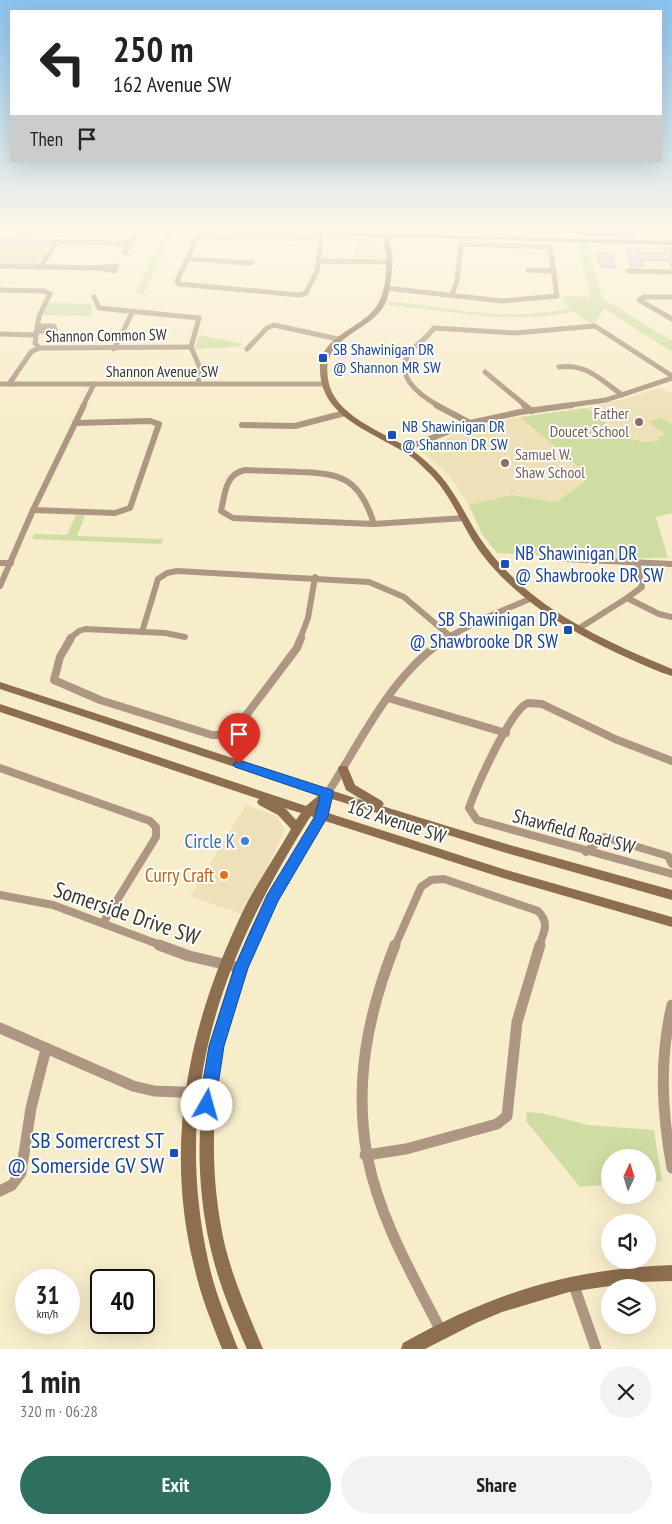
<!DOCTYPE html>
<html lang="en">
<head>
<meta charset="utf-8">
<style>
	body { margin:0; font-family:"PT Sans Narrow",sans-serif; background:#f2f2f2; color:#222; height:100vh; display:flex; flex-direction:column; font-size:19px; white-space:nowrap }
	* { box-sizing:border-box; margin:0 }
	p { font-size:16px; color:#767676 }
	.icon { flex:none; width:28px; height:28px; fill:none; stroke:currentColor; stroke-width:2; stroke-linecap:round; stroke-linejoin:round }
	.map { position:relative; height:1349px; overflow:hidden }
	.side { display:flex; flex-direction:column; background:#fff; flex:1 }
	.side>* { flex:none }
	.banner { position:absolute; left:10px; top:10px; width:652px; height:152px; border-radius:0px; box-shadow:0 5px 20px #0002; background:#fff; color:#222; overflow:hidden }
	.needle { width:32px; rotate:4deg }
	.controls { position:absolute; left:601px; top:1149px; display:grid; gap:10px }
	.controls a { display:grid; place-items:center; width:55px; height:55px; border-radius:50%; background:#fff; box-shadow:0 5px 20px #0002; font-size:25px }
	.speed { position:absolute; left:15px; top:1269px; display:flex; gap:10px; font-size:25px; font-weight:700; text-align:center }
	.speed>* { display:grid; place-content:center; width:65px; height:65px; border-radius:50%; background:#fff; box-shadow:0 5px 20px #0002; line-height:1 }
	.speed small { font-size:12px; font-weight:400 }
	.speed .limit { border:2px solid #111; border-radius:8px; background:#fff; color:#111 }
	.pin { position:absolute; display:grid; place-items:center; width:42px; height:42px; color:#fff; margin:-51px -21px; border-radius:50% 50% 50% 0; rotate:-45deg; box-shadow:0 0 5px #0007 }
	.pin .icon { rotate:45deg }
	.me { position:absolute; width:55px; margin:-28px; rotate:7deg; stroke-linejoin:round; filter:drop-shadow(0 0 4px #0008) }
	.turn { display:flex; align-items:center; gap:18px; height:105px; padding:0 20px; font-size:22px }
	.turn .icon { width:65px; height:65px; stroke-width:2.5 }
	.turn b { display:block; font-size:35px; line-height:42px }
	.then { display:flex; align-items:center; height:48px; padding:0 20px; background:#0003; gap:10px; font-size:19px }
	.round { display:grid; place-items:center; flex:none; width:52px; height:52px; border-radius:26px; background:#f2f2f2 }
	.overview { display:flex; align-items:center; justify-content:space-between; height:85px; padding:0 20px }
	h1 { font-size:30px; font-weight:700; line-height:38px }
	.button { display:flex; gap:10px; margin-top:auto; padding:10px 20px }
	.button a { flex:1; height:58px; border-radius:30px; background:#2e7060; color:#fff; font-size:20px; font-weight:700; line-height:58px; text-align:center }
	.button a+a { background:#f2f2f2; color:#222 }
	.map>svg:first-child { display:block }
</style>
</head>
<body>
<div class="map">
<svg width="672" height="1349" viewBox="0 0 672 1349">
	<rect width="100%" height="100%" fill="#f8edcb"/>
	<g fill="#eee1b8">
		<path d="M356 239 375 240 379 243V260H354Z"/>
		<path d="M660 387 672 394V436L652 442 631 439 586 408 628 398Z"/>
		<path d="M520 417 581 469 584 482 556 502 511 495 469 505 449 475 421 451 422 449 475 426Z"/>
		<path d="M246 805 276 816 285 830 244 915 190 896Z"/>
	</g>
	<g fill="#d0dda2">
		<path d="M165 233H172L143 295 135 294Z"/>
		<path d="M0 242 50 244 51 245 37 264H0Z"/>
		<path d="M578 243 587 244 602 298 672 341V352L604 308 595 323H589L575 312 538 317H496L388 305V302C417 303 445 309 473 312 506 316 538 315 570 308L560 298 565 296 591 297Z"/>
		<path d="M48 303 92 304 91 316 42 315Z"/>
		<path d="M199 335 244 344 236 347 195 349Z"/>
		<path d="M586 408C607 422 632 449 659 440L657 438 665 434 648 422 661 418 672 424V513L656 517 668 558H592L497 553 482 534 469 505 511 495 556 502 584 482 581 469 520 417Z"/>
		<path d="M76 515H85L77 536 163 539 161 544 32 539 34 534 67 535Z"/>
		<path d="M527 1112 541 1113 588 1125 654 1130 662 1181 648 1182V1158H610V1184L580 1187 526 1121Z"/>
	</g>
	<g fill="#dfc7e2" stroke="#a38ca6">
		<path d="M626 248H638L639 253H666L664 248H672V268L669 261 641 260 643 266H631Z"/>
		<path d="M597 253H611L615 268 601 267Z"/>
	</g>
	<g fill="none" stroke-linecap="round" stroke-linejoin="round">
		<g stroke="#ad9782" stroke-width="5">
			<path d="M238 228 241 232 245 228"/>
			<path d="M411 228 508 230 513 228"/>
			<path d="M575 228 582 233 632 234 637 233 636 228"/>
			<path d="M206 236 318 239 321 241 317 271 306 293 300 295 179 284 177 281 197 238Z"/>
			<path d="M0 240 113 243"/>
			<path d="M15 241 25 228"/>
			<path d="M22 241 32 228"/>
			<path d="M128 246 113 243 131 242"/>
			<path d="M125 253 133 237"/>
			<path d="M187 259 251 263"/>
			<path d="M319 261 388 262"/>
			<path d="M0 266 98 268"/>
			<path d="M40 267 57 242"/>
			<path d="M528 270 554 271"/>
			<path d="M115 271 98 268 117 266"/>
			<path d="M628 271 672 272"/>
			<path d="M386 288 502 301 557 296 550 247 461 244 457 281 452 295"/>
			<path d="M0 290 44 291 50 294 39 316 35 343 39 348"/>
			<path d="M94 297 99 308 199 318 191 347 200 368 198 383"/>
			<path d="M672 297H644L639 300 672 319"/>
			<path d="M36 332 55 329 54 326H37"/>
			<path d="M0 334 36 335"/>
			<path d="M114 349 133 311"/>
			<path d="M247 349 267 328 274 325 338 339"/>
			<path d="M559 367C586 363 601 380 622 395"/>
			<path d="M485 372 526 406"/>
			<path d="M0 384H324"/>
			<path d="M9 384 31 352 39 348 191 347"/>
			<path d="M83 406 94 384"/>
			<path d="M439 406C419 395 391 374 412 350 419 342 428 337 434 328L515 333 595 326 672 376"/>
			<path d="M563 406 606 400 672 378"/>
		</g>
		<g stroke="#ad9782" stroke-width="6">
			<path d="M436 405 470 423"/>
			<path d="M524 405 532 411"/>
			<path d="M242 425 295 426 345 413"/>
			<path d="M404 449 470 423 520 412 572 405"/>
			<path d="M245 470C263 471 281 471 299 472 342 473 360 479 374 524L233 518 221 511C225 494 225 474 245 470Z"/>
			<path d="M33 510 115 513 130 508 159 424 150 421 75 423"/>
			<path d="M374 524 464 518"/>
			<path d="M543 558 672 564"/>
			<path d="M0 563H11"/>
			<path d="M0 586 33 510 84 405"/>
			<path d="M627 598 642 587 637 562"/>
			<path d="M578 629 627 598 659 614 672 617"/>
			<path d="M142 632 158 579 167 573 177 571 369 582 404 597 450 636"/>
			<path d="M69 639 79 631 85 629 165 633 185 637"/>
			<path d="M300 639 308 618 315 577"/>
			<path d="M445 639 480 620 532 598"/>
		</g>
		<g stroke="#ad9782" stroke-width="8">
			<path d="M71 638 60 657 54 680 100 700 212 735H226L235 730 297 648 301 638"/>
			<path d="M388 698 506 733"/>
			<path d="M672 761 615 739 542 704 528 703C510 710 476 788 469 808L477 820 672 874"/>
			<path d="M0 768 150 821 156 827V837L103 923"/>
			<path d="M327 794C362 740 391 674 447 638"/>
			<path d="M586 852 604 837 668 856 672 864"/>
			<path d="M0 895 53 905 163 946"/>
			<path d="M395 946 421 887 431 880 444 879 538 911C550 923 544 932 539 946"/>
		</g>
		<g stroke="#ad9782" stroke-width="11">
			<path d="M159 945 189 956 241 968"/>
			<path d="M672 1005C659 1060 662 1113 672 1168"/>
			<path d="M0 1028 133 1086 154 1091 208 1093"/>
			<path d="M365 1155H367"/>
			<path d="M367 1155C379 1218 412 1274 441 1331"/>
			<path d="M367 1155C354 1082 368 1013 395 945"/>
			<path d="M367 1155 406 1149 497 1124 507 1116 517 1022 540 945"/>
			<path d="M0 1191 12 1185 21 1173 31 1108 46 1049"/>
			<path d="M573 1283 596 1349"/>
		</g>
		<g fill="#8d6e4e" fill-rule="evenodd">
			<path d="M12 228H19L25 232 20 233Z"/>
			<path d="M93 228H160L672 241V245L393 237 390 239C389 245 390 247 392 253 394 263 390 293 386 302 371 334 321 334 328 379 333 416 384 432 412 450 419 455 426 461 432 467 457 490 467 522 487 548 532 609 604 641 672 669V676C658 672 644 665 630 659 574 634 518 602 481 553 461 526 452 494 427 471 421 465 414 458 407 454 377 434 328 420 321 380 312 332 366 332 380 300 386 287 387 269 386 255 385 247 382 248 385 237L96 230Z"/>
			<path d="M0 682 364 801 346 790 338 769 339 766H347L355 785 382 801 384 804 382 806 503 843 672 890V900L503 852 332 799 328 813 503 869 672 917V927L503 878 325 821C319 832 312 843 305 853 291 878 276 903 263 930 217 1026 201 1141 225 1246 234 1282 249 1315 263 1349H247C232 1315 218 1282 210 1246 186 1139 205 1031 249 933 262 904 279 877 295 850 302 839 310 829 315 818L311 816 307 822C220 961 172 1094 208 1260 214 1290 227 1320 238 1349H222C212 1323 201 1297 195 1270 163 1145 188 1025 243 911 257 883 275 857 291 829L278 815 259 805 257 802 259 799 0 712V704L306 806 319 795 0 689ZM281 807 301 813 296 820 286 809Z"/>
			<path d="M672 1265V1281L637 1282 569 1292 502 1312 476 1323 425 1349H401L403 1343C493 1293 569 1269 672 1265Z"/>
		</g>
	</g>
	<linearGradient id="sky" x2="0" y2="1"><stop stop-color="#8bc2ee"/><stop offset="0.55" stop-color="#fcf7e8"/><stop offset="1" stop-color="#fcf7e8" stop-opacity="0"/></linearGradient>
	<rect width="672" height="417" fill="url(#sky)"/>
	<path fill="#1a73e8" stroke="#114b97" d="M239 760 332 790 333 794 328 816 278 901 248 968 224 1046 215 1105 213 1110 207 1113 201 1110 199 1105 209 1046 234 968 267 895 315 816 320 796 235 767 233 764Z"/>
	<g fill="#1a4fb4" stroke="#fff" stroke-width="2">
		<rect x="318" y="353" width="10" height="10" rx="2.5"/>
		<rect x="387" y="430" width="10" height="10" rx="2.5"/>
		<rect x="500" y="559" width="10" height="10" rx="2.5"/>
		<rect x="563" y="625" width="10" height="10" rx="2.5"/>
		<rect x="169" y="1148" width="10" height="10" rx="2.5"/>
	</g>
	<g fill="#8d6e63" stroke="#fff" stroke-width="2">
		<circle cx="639" cy="422" r="5"/>
		<circle cx="505" cy="463" r="5"/>
	</g>
	<circle fill="#3f7fe0" stroke="#fff" stroke-width="2" cx="245" cy="841" r="5"/>
	<circle fill="#e8710a" stroke="#fff" stroke-width="2" cx="224" cy="875" r="5"/>
	<g text-anchor="middle" stroke-width="4" stroke-linejoin="round" paint-order="stroke">
		<g font-size="16" fill="#3b372a" stroke="#fff">
			<text transform="translate(106 335) rotate(-1)" y="6">Shannon Common SW</text>
			<text x="162" y="377">Shannon Avenue SW</text>
		</g>
		<g font-size="16" fill="#164399" stroke="#fff" text-anchor="start">
			<text x="333" y="355">SB Shawinigan DR<tspan x="333" dy="18">@ Shannon MR SW</tspan></text>
			<text x="402" y="432">NB Shawinigan DR<tspan x="402" dy="18">@ Shannon DR SW</tspan></text>
		</g>
		<g font-size="16" fill="#785e54" stroke="#fff" text-anchor="end">
			<text x="629" y="419">Father<tspan x="629" dy="18">Doucet School</tspan></text>
			<text x="515" y="460" text-anchor="start">Samuel W.<tspan x="515" dy="18">Shaw School</tspan></text>
		</g>
		<g font-size="19" fill="#164399" stroke="#fff" text-anchor="start">
			<text x="515" y="560">NB Shawinigan DR<tspan x="515" dy="22">@ Shawbrooke DR SW</tspan></text>
			<text x="558" y="626" text-anchor="end">SB Shawinigan DR<tspan x="558" dy="22">@ Shawbrooke DR SW</tspan></text>
		</g>
		<g font-size="19" fill="#3b372a" stroke="#fff">
			<text transform="translate(397 821) rotate(18)" y="7">162 Avenue SW</text>
			<text transform="translate(574 831) rotate(15)" y="7">Shawfield Road SW</text>
		</g>
		<g font-size="19" fill="#366cbe" stroke="#fff" text-anchor="end">
			<text x="235" y="848">Circle K</text>
		</g>
		<g font-size="19" fill="#c56008" stroke="#fff" text-anchor="end">
			<text x="214" y="882">Curry Craft</text>
		</g>
		<g font-size="22" fill="#3b372a" stroke="#fff">
			<text transform="translate(127 913) rotate(19)" y="8">Somerside Drive SW</text>
		</g>
		<g font-size="22" fill="#164399" stroke="#fff" text-anchor="end">
			<text x="164" y="1148">SB Somercrest ST<tspan x="164" dy="25">@ Somerside GV SW</tspan></text>
		</g>
	</g>
</svg>
<div class="controls">
<a><svg class="needle" viewBox="-14 -14 28 28"><path d="M0-13l5 13h-10z" fill="#e53935"/><path d="M0 13l5-13h-10z" fill="#767676"/></svg></a>
<a><svg class="icon" aria-label="sound" viewBox="0 0 24 24"><path d="M4 9h4l5-4v14l-5-4H4zM17 9q2 3 0 6"/></svg></a>
<a><svg class="icon" aria-label="layers" viewBox="0 0 24 24"><path d="M12 4l9 5-9 5-9-5zM3 14l9 5 9-5"/></svg></a>
</div>
<div class="speed"><div>31<small>km/h</small></div><div class="limit">40</div></div>
<div class="pin" style="left:239px;top:764px;background:#d93025"><svg class="icon" aria-label="arrive" viewBox="0 0 24 24"><path d="M6 21V4h12l-3 4 3 4H6"/></svg></div>
<svg class="me" style="left:207px;top:1105px" viewBox="-20 -20 40 40"><circle r="19" fill="#fff"/><path d="M0-13L10 11 0 6-10 11z" fill="#1a73e8"/></svg>
<div class="banner">
<div class="turn"><svg class="icon" aria-label="left" viewBox="0 0 24 24"><path d="M17 20v-9H6M10 6l-5 5 5 5"/></svg><div><b>250 m</b>162 Avenue SW</div></div>
<div class="then">Then<svg class="icon" aria-label="arrive" viewBox="0 0 24 24"><path d="M6 21V4h12l-3 4 3 4H6"/></svg></div>
</div>
</div>
<section class="side">
<div class="overview"><div><h1>1 min</h1><p>320 m · 06:28</p></div><a class="round"><svg class="icon" aria-label="close" viewBox="0 0 24 24"><path d="M6 6l12 12M18 6L6 18"/></svg></a></div>
<div class="button"><a>Exit</a><a>Share</a></div>
</section>
</body>
</html>
